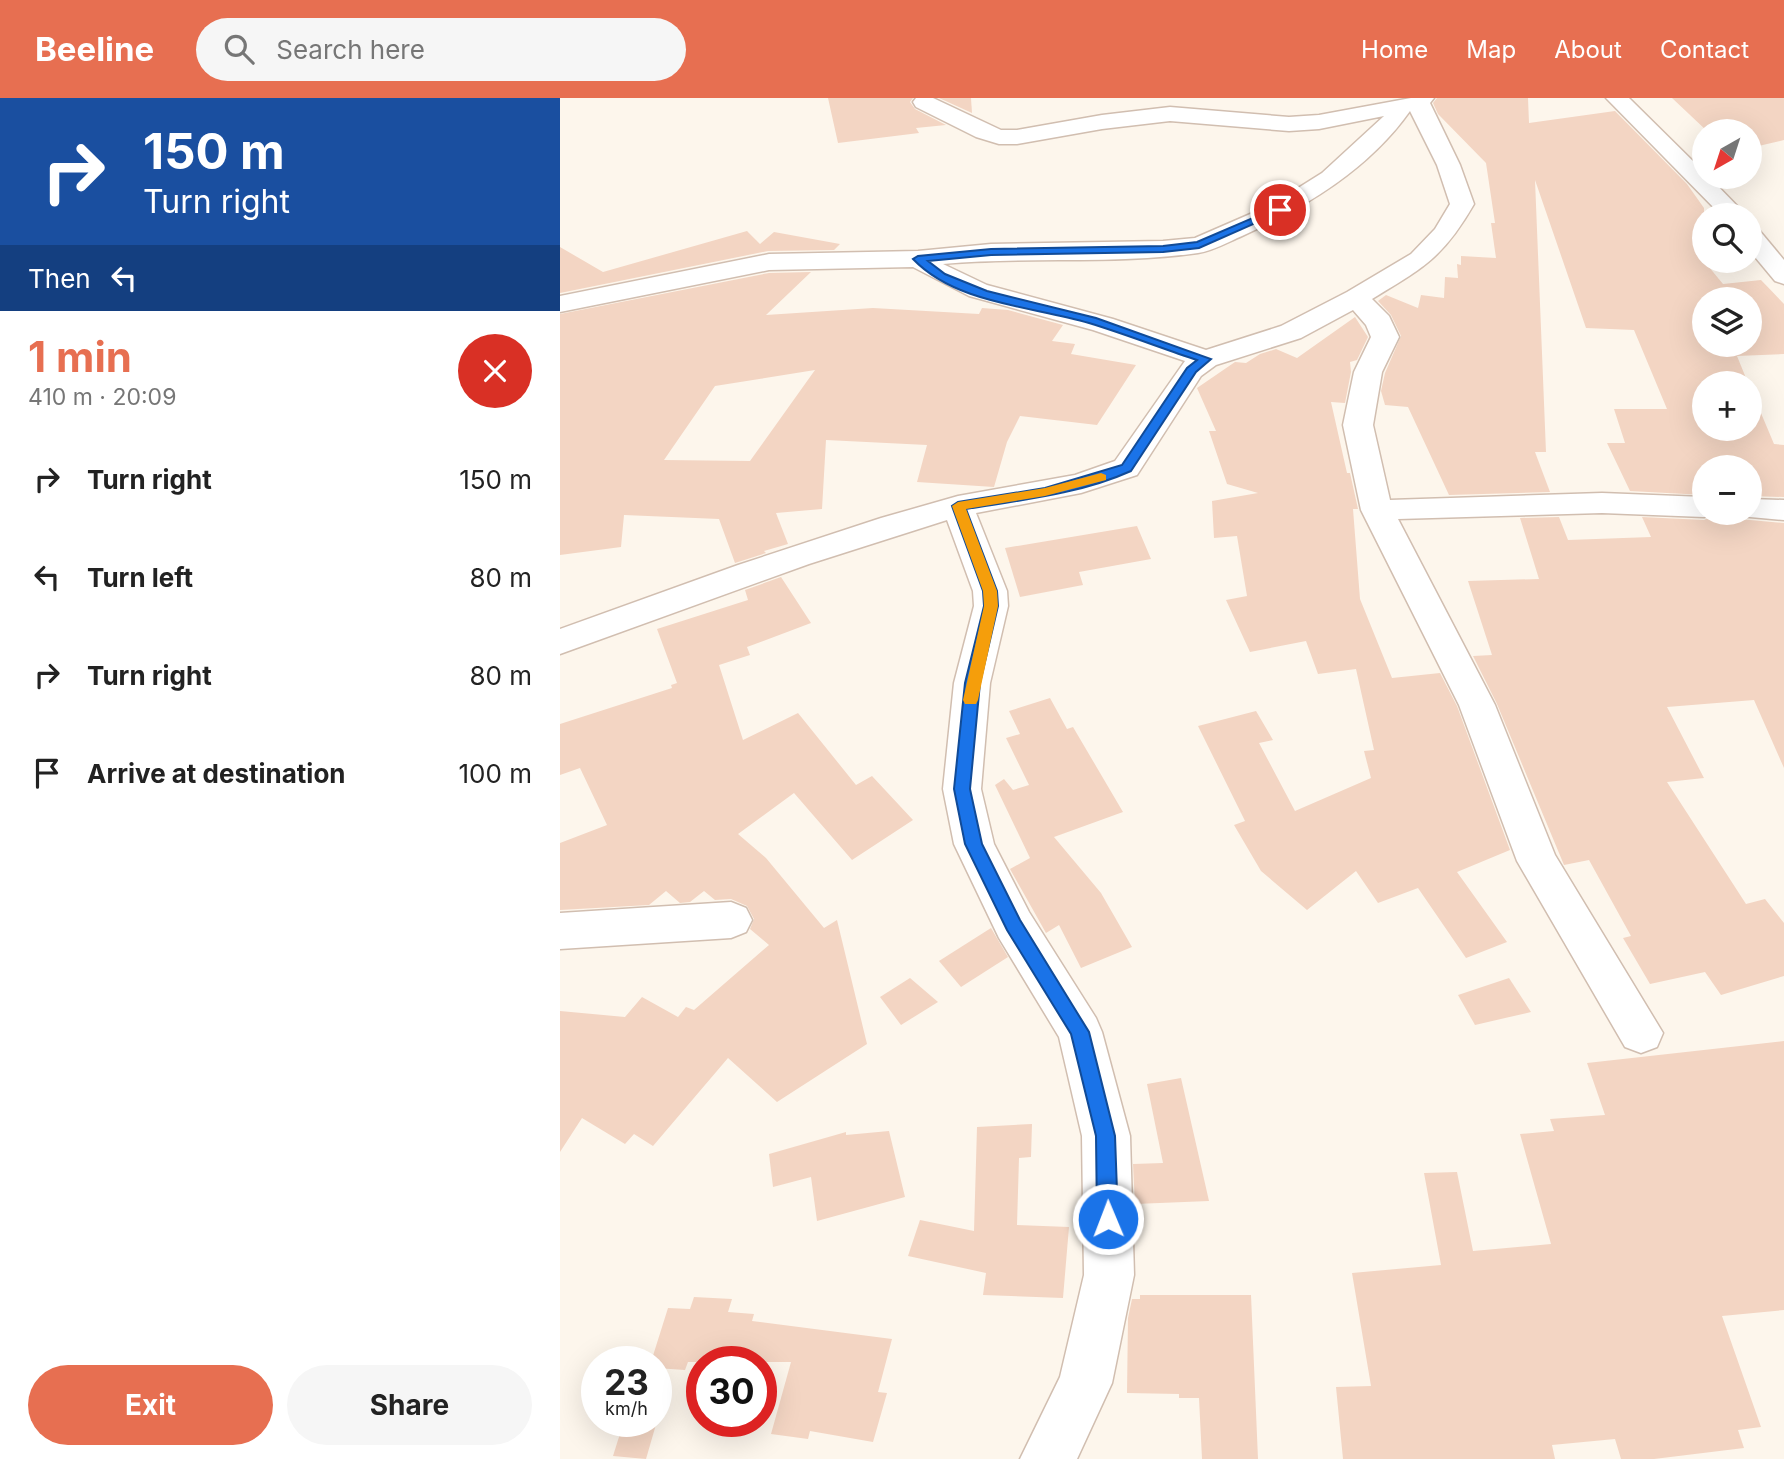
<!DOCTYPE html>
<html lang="en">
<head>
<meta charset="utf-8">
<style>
	body { margin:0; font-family:Inter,sans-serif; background:#f6f6f6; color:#222; height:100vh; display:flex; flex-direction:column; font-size:26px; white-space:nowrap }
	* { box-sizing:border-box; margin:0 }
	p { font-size:23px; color:#767676 }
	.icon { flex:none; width:38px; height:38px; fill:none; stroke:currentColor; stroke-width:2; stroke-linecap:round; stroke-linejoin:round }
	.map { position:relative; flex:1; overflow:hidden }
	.details { display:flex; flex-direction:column; background:#fff; width:560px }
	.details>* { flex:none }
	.top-card { background:#1a4fa0; color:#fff; overflow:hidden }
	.needle { width:46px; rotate:219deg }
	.fabs { position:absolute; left:1132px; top:21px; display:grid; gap:14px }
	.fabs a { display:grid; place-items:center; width:70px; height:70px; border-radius:50%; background:#fff; box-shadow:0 7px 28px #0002; font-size:35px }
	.speed { position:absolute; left:21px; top:1248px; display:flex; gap:14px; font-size:35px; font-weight:700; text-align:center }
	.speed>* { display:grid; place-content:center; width:91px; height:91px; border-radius:50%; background:#fff; box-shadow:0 7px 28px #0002; line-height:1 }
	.speed small { font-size:18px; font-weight:400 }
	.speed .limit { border:10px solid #d22; background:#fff; color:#111 }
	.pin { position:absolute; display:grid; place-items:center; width:60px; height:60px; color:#fff; margin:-30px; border:4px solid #fff; border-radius:50%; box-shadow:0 2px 7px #0007 }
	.me { position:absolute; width:77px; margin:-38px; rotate:359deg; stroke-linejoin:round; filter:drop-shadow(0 0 5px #0008) }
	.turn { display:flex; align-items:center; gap:24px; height:147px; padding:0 28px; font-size:32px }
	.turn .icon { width:91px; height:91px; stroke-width:2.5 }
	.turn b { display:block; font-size:49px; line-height:60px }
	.then { display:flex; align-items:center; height:66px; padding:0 28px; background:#0003; gap:14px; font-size:26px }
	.round { display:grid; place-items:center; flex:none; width:74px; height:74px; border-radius:37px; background:#f6f6f6 }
	.head { display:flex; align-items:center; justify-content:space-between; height:119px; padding:0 28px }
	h1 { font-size:42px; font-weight:700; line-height:52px; color:#e76f51 }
	.primary-button { display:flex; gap:14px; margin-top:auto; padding:14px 28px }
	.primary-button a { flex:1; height:80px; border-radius:42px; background:#e76f51; color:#fff; font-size:28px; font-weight:700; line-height:80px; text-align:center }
	.primary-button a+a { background:#f6f6f6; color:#222 }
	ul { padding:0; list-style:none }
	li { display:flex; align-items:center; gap:21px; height:98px; padding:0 28px }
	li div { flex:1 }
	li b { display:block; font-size:26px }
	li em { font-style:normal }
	header { display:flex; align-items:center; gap:42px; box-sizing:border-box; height:98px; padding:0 35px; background:#e76f51; color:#fff }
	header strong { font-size:33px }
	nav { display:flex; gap:38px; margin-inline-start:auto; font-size:24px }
	.search { width:490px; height:63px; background:#f6f6f6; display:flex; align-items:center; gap:18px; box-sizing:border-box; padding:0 24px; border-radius:38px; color:#767676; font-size:26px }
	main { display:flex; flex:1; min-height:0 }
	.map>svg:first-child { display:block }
</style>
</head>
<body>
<header>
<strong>Beeline</strong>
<div class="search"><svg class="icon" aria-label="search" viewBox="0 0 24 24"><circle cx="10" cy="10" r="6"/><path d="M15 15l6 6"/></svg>Search here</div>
<nav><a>Home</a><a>Map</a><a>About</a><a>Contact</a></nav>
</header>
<main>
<section class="details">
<div class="top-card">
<div class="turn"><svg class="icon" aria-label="right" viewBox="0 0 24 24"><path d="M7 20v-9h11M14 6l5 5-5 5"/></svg><div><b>150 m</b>Turn right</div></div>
<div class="then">Then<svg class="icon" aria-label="left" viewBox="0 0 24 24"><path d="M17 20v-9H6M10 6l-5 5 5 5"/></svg></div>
</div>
<div class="head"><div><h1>1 min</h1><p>410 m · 20:09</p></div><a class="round" style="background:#d93025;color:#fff"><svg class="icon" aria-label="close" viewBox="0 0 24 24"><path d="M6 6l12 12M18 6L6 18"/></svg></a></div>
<ul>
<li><svg class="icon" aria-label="right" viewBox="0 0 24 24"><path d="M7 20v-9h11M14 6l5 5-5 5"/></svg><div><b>Turn right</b></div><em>150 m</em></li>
<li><svg class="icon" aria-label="left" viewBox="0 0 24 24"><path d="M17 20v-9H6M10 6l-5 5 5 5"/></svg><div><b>Turn left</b></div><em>80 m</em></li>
<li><svg class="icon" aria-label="right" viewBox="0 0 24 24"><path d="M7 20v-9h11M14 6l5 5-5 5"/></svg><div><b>Turn right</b></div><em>80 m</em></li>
<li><svg class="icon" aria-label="arrive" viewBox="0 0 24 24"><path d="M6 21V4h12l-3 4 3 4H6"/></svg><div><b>Arrive at destination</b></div><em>100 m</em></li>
</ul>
<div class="primary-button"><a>Exit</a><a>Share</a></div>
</section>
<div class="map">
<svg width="1224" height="1361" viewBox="0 0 1224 1361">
	<rect width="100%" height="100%" fill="#fdf6ec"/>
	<g fill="#f3d5c3" fill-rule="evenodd">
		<path d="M268 0H353L350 4 355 11 386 27 356 30 359 35 278 45Z"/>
		<path d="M379 0H411L412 15Z"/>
		<path d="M877 0H968L969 25 1055 13 1127 86 1144 110V163L1163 186 1201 182 1224 206V256L1177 258 1188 285H1144V331H1190V289L1214 346 1224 347V399L1190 398V369H1144V397L1070 393 1047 345H1065L1054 311H1107L1074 232 1026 230 975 82 986 354H975L990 394 889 397 848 309 825 307 821 293 825 275 841 238 831 217 818 203 826 197 858 210 861 197 884 200 885 179 898 180 897 166 901 167V158L936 160 931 125H935L926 65 878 16 873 5ZM1144 201H1190V247H1144Z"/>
		<path d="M1112 0H1224V42L1190 50V33H1147Z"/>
		<path d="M187 133 200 146 214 134 280 146 274 152 208 153 0 195V149L43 174Z"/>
		<path d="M251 174 206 217 313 210 419 216 422 210 448 212 503 227 492 243 515 246 511 256 576 267 537 327 460 318 447 344 434 389 357 384 367 347 266 342 262 411 216 415 228 446 204 453 206 455 175 465 159 421 64 417 61 449 0 457V216L209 175ZM255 272 190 363 104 362 155 288Z"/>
		<path d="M795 219 808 239 797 262 790 264 791 274 785 305 771 304 787 375H790L798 411H793L800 501 832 580 880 575 897 608 950 752 897 774 947 844 906 860 858 790 818 805 796 773 747 812 701 773 674 727 685 723 638 628 696 613 713 642 699 645 735 713 811 680 804 653 814 652 796 571 758 576 746 543 690 554 666 502 687 498 677 438 654 440 652 403 698 395 667 386 649 333H656L637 290 675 264 686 265 700 256 716 251 737 260Z"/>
		<path d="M1159 415H1174L1179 421 1224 425V670L1194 602 1107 609 1144 680 1107 684 1186 806 1205 801 1224 825V878L1161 897 1145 874 1090 886 1063 840 1071 838 1029 762 1004 767 937 606 913 558 932 557 908 483 979 481 960 420 999 419 1008 442 1091 439 1082 419 1144 422Z"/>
		<path d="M577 428 591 461 519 474 523 487 460 499 445 450Z"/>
		<path d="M221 479 251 525 187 549 190 557 159 567 183 642 238 615 296 687 312 678 353 722 292 762 234 695 178 736 206 760 264 830 277 822 307 946 217 1004 168 960 93 1048 74 1036 65 1046 22 1020 0 1054V913L65 919 82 899 118 919 126 909 134 912 209 847 190 831 194 821 187 808 171 801 155 802 144 793 130 804 120 805 106 793 89 807 0 812V745L47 727 20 670 0 677V626L112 590 111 587 117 585 97 531 188 502 185 492Z"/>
		<path d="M490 600 507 631 513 629 563 714 494 739 541 795 572 849 521 870 499 827 486 835 450 771 470 760 435 687 444 681 453 692 469 687 446 640 460 636 449 613Z"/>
		<path d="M431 830 448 859 401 889 379 863Z"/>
		<path d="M350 880 378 904 341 927 320 899Z"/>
		<path d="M949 880 971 914 915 927 898 897Z"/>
		<path d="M1224 943V1212L1162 1218 1201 1329 1178 1332 1184 1350 1094 1361H1061L1055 1341 992 1347 995 1361H783L776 1289 811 1288 792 1175 881 1167 864 1075 897 1074 913 1153 991 1146 960 1036 994 1033 990 1021 1045 1017 1027 965Z"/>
		<path d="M621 980 649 1103 575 1106 573 1066 603 1065 587 986Z"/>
		<path d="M472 1026 471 1059 459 1060 457 1127 509 1129 503 1200 423 1197 426 1175 348 1158 360 1122 414 1133 417 1029Z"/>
		<path d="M329 1033 345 1099 257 1123 251 1079 213 1089 209 1056 286 1034V1037Z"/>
		<path d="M580 1197H691L698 1361H642L639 1300H619V1296L567 1295 568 1220 572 1201H580Z"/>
		<path d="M134 1199 172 1201 168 1214 194 1216 192 1223 332 1241 318 1294 327 1295 313 1344 250 1333 248 1341 211 1336 231 1264H128L125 1272 96 1270V1264H91L108 1210 130 1211Z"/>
		<path d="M64 1323H97L86 1361 53 1358Z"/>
	</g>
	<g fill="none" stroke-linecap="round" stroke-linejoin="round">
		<g stroke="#d1beb0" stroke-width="3">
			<g id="minor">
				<path d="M356 0H373L441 32H457L542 17 610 9 729 19 759 17 851 0H874L870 5 900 67 914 106C883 160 863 170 812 201L829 218 839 239 822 274 813 327 830 402 1042 395 1144 399V415H1156L1144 419 1042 415 838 421 935 607 995 757 1103 935 1097 949 1081 955 1065 949 957 763 899 607 801 412 783 327 794 274 811 239 806 227 793 212 741 240 656 267 641 278 577 377 521 395 416 415 447 493 448 508 430 585 421 691 434 746 469 814 536 920 542 934 570 1038 574 1177 552 1285 517 1361H460L500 1279 524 1177 522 1038 499 939 439 840 394 746 383 691 394 585 414 508 413 493 387 422 249 466 0 556V531L178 467 321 420 398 398 515 377 555 363 625 263 533 232 409 198 353 169 209 172 0 214V198L209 156 358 153 431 146 603 143 635 140 711 107 762 75 824 18 759 31 729 33 610 23 542 31 457 46H439L416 39 356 9 353 4ZM850 13 877 67 890 106 875 131 851 156 787 194 721 228 646 252 553 221 427 187 383 166C468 158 554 167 638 155 653 153 668 144 682 138 746 109 809 71 850 13Z"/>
				<path d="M1046 0H1069L1144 74V79H1149L1186 117H1161Z"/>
				<path d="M1190 130 1199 132 1224 162V186L1215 183 1190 153Z"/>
				<path d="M1190 401 1224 402V422L1179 418 1177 415H1190Z"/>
				<path d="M171 804 186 810 192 822 186 834 171 840 0 851V815Z"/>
			</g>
		</g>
		<use href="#minor" fill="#fff" fill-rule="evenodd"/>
	</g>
	<path fill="#1a73e8" stroke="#114b97" stroke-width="2" d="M716 110 725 112 639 150 603 154 431 157 368 163 385 176 427 193 536 220 651 261 636 274 571 373C520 396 461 402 406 411L437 493 438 508 420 585 410 691 422 746 460 822 529 934 555 1038 558 1121 555 1128 548 1131 540 1128 537 1121 536 1038 511 936 447 832 405 746 394 691 405 585 424 508 423 493 392 408 398 404 485 390 562 367 627 270 637 262C601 250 565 236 529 225 472 208 396 206 353 161L358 158 431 151 603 148 637 144Z"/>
	<path fill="#f59e0b" d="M541 375 546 377V382L485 398 406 411 437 493 438 508 418 602 416 606H405L403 602 424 508 423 493 392 408 398 404 485 390Z"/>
</svg>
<div class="fabs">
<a><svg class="needle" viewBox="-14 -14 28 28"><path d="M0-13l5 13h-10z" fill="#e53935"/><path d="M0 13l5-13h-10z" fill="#767676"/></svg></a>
<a><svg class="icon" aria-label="search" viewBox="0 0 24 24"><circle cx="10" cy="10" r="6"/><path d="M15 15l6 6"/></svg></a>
<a><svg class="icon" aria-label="layers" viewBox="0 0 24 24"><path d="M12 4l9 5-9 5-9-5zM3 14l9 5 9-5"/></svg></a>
<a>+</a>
<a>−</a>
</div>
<div class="speed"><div>23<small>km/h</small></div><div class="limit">30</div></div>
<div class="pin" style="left:720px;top:112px;background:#d93025"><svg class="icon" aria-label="arrive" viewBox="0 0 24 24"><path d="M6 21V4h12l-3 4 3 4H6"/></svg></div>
<svg class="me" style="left:548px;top:1121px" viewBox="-20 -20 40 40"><circle r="17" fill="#1a73e8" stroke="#fff" stroke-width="3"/><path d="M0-11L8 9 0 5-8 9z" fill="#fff"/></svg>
</div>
</main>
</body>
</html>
